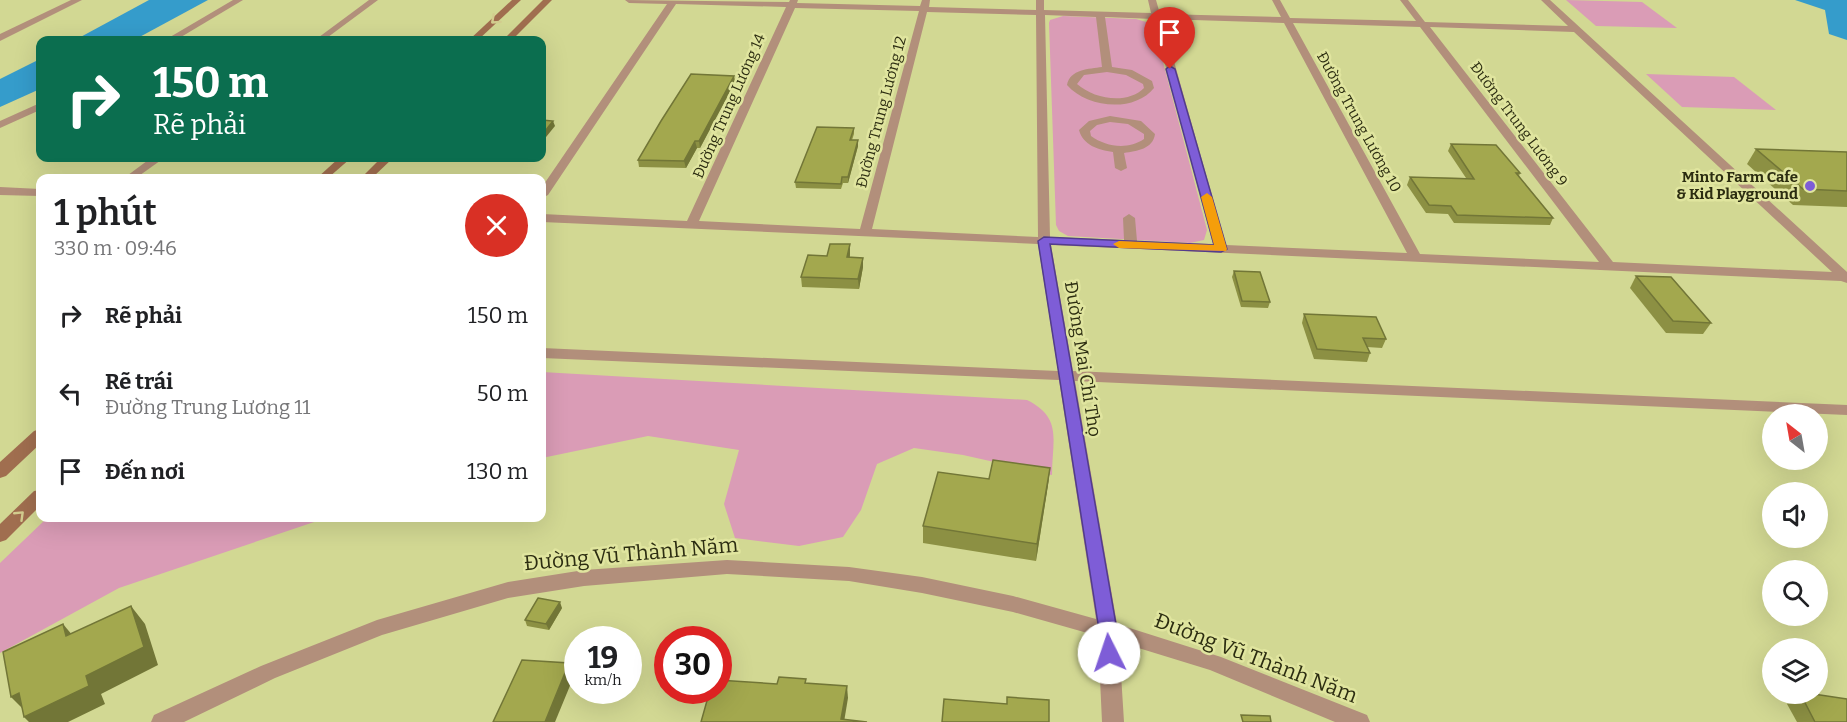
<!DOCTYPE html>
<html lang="vi">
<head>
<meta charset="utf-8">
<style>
	body { margin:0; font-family:Bitter,serif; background:#f2f2f2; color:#202124; height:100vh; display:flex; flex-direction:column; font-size:22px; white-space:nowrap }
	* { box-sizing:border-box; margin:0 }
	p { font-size:20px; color:#757577 }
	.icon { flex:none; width:33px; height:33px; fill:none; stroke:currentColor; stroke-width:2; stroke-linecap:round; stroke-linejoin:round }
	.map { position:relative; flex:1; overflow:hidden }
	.drawer { position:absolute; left:36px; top:174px; width:510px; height:348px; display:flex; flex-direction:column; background:#fff; border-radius:12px; box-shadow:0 6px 24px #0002 }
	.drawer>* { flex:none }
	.hud { position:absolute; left:36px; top:36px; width:510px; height:126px; border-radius:12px; box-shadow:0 6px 24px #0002; background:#0b6e4f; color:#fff; overflow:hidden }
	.needle { width:39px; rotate:329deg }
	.fabs { position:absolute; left:1762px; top:404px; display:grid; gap:12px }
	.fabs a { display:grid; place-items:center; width:66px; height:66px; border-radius:50%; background:#fff; box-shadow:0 6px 24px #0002; font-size:30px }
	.speed { position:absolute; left:564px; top:626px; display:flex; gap:12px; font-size:30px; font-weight:700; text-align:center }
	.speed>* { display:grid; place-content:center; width:78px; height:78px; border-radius:50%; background:#fff; box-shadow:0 6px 24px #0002; line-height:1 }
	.speed small { font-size:15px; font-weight:400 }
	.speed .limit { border:9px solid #d22; background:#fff; color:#111 }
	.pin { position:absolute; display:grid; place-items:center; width:51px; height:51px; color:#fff; margin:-62px -26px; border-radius:50% 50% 50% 0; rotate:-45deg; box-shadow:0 0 6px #0007 }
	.pin .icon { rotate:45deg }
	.me { position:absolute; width:66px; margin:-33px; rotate:356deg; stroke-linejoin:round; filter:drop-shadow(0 0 4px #0008) }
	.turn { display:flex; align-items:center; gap:21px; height:126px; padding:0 18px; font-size:27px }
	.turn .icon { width:78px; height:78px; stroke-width:2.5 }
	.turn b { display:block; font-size:42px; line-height:51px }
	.round { display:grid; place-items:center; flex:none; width:63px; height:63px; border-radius:32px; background:#f2f2f2 }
	.head { display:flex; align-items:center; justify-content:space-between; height:102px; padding:0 18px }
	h1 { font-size:36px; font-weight:600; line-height:45px }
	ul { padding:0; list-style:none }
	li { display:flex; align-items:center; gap:18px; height:78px; padding:0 18px }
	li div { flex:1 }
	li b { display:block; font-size:22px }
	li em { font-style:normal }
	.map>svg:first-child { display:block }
</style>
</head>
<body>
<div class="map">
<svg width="1847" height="722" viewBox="0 0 1847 722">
	<rect width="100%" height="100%" fill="#d2d893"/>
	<g fill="#da9cb6">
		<path d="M1566 0 1642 2 1677 28 1596 26Z"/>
		<path d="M1063 16 1136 19 1153 24 1207 230 1204 240 1190 243 1068 236 1059 231 1056 225 1049 23 1050 20Z"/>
		<path d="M1646 74 1734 77 1776 110 1682 107Z"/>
		<path d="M542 372 1027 400C1063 418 1052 440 1052 475L963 455 914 448 877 464 861 510 843 537 799 546 735 538 724 504 739 450 648 436 542 458Z"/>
		<path d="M47 518H326L119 588 0 653V563Z"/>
	</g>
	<g fill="#359ccb">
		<path d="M149 0H208L134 40H75Z"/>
		<path d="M1795 0H1847V40L1829 34 1825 10Z"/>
		<path d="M40 59V89L0 107V79Z"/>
	</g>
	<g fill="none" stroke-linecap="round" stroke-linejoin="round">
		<g fill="#b28f7b" fill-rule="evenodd">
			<path d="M71 0H82L0 41V34Z"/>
			<path d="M233 0H243L176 40H165Z"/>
			<path d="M369 0H378L324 40H315Z"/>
			<path d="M625 0 789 2 790 0H798L797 3 920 6 922 0H930L929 7 1036 10V0H1044V10L1151 13 1148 0H1156L1160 14 1281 17 1272 0H1280L1290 18 1416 21 1400 0H1408L1425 22 1568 26 1541 0H1550L1847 272V283L1841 281 1051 245 1073 371 1847 405V415L1075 381 1117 624 1221 657 1367 715 1370 722H1335L1210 670 1119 642 1124 722H1102L1098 636 1013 612 922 593 849 581 727 574 584 586 508 598 382 635 275 678 184 722H151L154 715 261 666 377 620 508 582 584 570 727 560 849 567 922 577 1013 596 1096 619 1059 380 542 358V348L1058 371 1038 244 542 222V214L687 221 786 7 676 4 548 195 542 198V187L667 4 629 3ZM795 8 919 11 860 229 699 221ZM927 12 1036 15 1038 237 872 229ZM1045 15 1096 17 1102 67C1089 69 1070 69 1067 85 1087 108 1134 113 1154 88L1152 81 1132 70 1112 67 1105 17 1153 19 1213 244 1137 241 1135 218 1129 214 1123 218 1124 240 1050 237ZM1162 19 1284 23 1407 253 1226 245ZM1293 23 1420 27 1599 262 1420 254ZM1430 27 1574 32 1832 272 1613 262ZM1107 72 1126 75 1143 84 1144 88C1127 105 1094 99 1077 84L1084 75Z"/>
			<path d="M40 103V110L0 128V121Z"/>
			<path d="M1110 116 1141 121 1155 134C1153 149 1137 151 1124 153L1127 168 1121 171 1115 168 1113 152C1098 150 1083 145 1079 130L1089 121ZM1110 122 1128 124 1144 134V139C1128 150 1106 147 1091 136L1090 131 1097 125Z"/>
			<path d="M151 158H164L136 178H124Z"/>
			<path d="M0 187 40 189V196L0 195Z"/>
		</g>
		<g fill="#a06e4f" fill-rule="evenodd">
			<path d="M512 0H521L478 40H469Z"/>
			<path d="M543 0H552L512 40H503Z"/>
			<path d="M339 158H351L328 178H317Z"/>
			<path d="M381 158H393L372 178H361Z"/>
			<path d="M40 429V444L6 476 0 478V462L34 431Z"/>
			<path d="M40 490V506L6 540 0 542V524L34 491Z"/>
		</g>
	</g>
	<g fill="#8c9043">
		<path d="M734 76 735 82 700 148H697L686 168 639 167 638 160Z"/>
		<path d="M854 128V134L852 140H858V146L848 183H843L841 189 796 188 795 182Z"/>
		<path d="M1451 144 1520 173 1519 176 1553 218 1550 225 1454 223 1448 214 1426 213 1407 185 1410 177 1466 178 1448 151Z"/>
		<path d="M1756 149 1847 152V207L1793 205 1747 164Z"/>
		<path d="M491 158H529L528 159Z"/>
		<path d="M850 244V257L863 258V267L859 289 802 287 801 277 827 256Z"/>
		<path d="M1234 271 1270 302 1268 308 1241 307 1232 277Z"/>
		<path d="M1636 276 1711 323 1703 334 1666 333 1630 288Z"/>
		<path d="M1304 314 1386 339 1382 348 1367 347 1370 353 1367 362 1314 359 1302 323Z"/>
		<path d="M1050 468 1048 485 1036 561 923 543V526L989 479Z"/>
		<path d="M562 608 549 630 527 626 525 620Z"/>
		<path d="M1798 693H1807L1847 722H1797L1787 704Z"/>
	</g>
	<g fill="#727637">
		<path d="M734 76 735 82 700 148 699 141Z"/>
		<path d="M553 121 555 126 542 142V135Z"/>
		<path d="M858 140V146L848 183V177Z"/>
		<path d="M695 141 697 148 686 168 684 161Z"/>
		<path d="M850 244V254L848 267 847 257Z"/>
		<path d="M863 258V267L859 289 858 279Z"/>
		<path d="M1050 468 1048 485 1036 561 1037 544Z"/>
		<path d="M560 602 562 608 549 630 546 624Z"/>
		<path d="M131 606 145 624 158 665 101 694 105 704 68 722H29L24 717 86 676Z"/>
		<path d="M63 624 78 642 66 636Z"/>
		<path d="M569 663 574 676 555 722H545Z"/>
		<path d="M847 686 848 698 844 722 841 719Z"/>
		<path d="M19 693 29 715 11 697Z"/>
	</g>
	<g fill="#a3a84e" stroke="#727637" stroke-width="1.5">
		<path d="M691 74 734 76 699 141H695L684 161 638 160 661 121Z"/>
		<path d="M542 120 553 121 542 135Z"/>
		<path d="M817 127 854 128 850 140H858L848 177H842L841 184 795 182Z"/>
		<path d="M1451 144 1496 145 1520 173H1516L1553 218 1457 215 1451 206 1429 205 1410 177 1474 179Z"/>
		<path d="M1756 149 1847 152V191L1803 189Z"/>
		<path d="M830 244H850L847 257 863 258 858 279 801 277 808 255 827 256Z"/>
		<path d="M1234 271 1260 272 1270 302 1242 301Z"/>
		<path d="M1636 276 1671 277 1711 323 1673 321Z"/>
		<path d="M1304 314 1376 317 1386 339 1363 338 1370 353 1317 349Z"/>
		<path d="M993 460 1050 468 1037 544 923 526 938 472 989 479Z"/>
		<path d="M538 598 560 602 546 624 525 620Z"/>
		<path d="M131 606 144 647 86 676 89 686 24 717 19 693 11 697 3 652 63 624 66 636Z"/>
		<path d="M522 660 569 663 545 722H493Z"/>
		<path d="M779 677 806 679 805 683 847 686 841 719 867 722H701L710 690H718V680L777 684Z"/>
		<path d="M1800 693H1807L1847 699V722H1815Z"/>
		<path d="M1007 697 1049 700V722H942L944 699 1007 704Z"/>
		<path d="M1241 715 1270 716 1271 722H1243Z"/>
	</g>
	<defs><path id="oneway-chevron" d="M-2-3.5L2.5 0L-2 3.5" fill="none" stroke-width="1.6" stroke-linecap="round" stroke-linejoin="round" transform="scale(1.5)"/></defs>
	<g stroke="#d3cd8f">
		<use href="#oneway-chevron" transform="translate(495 20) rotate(138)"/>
		<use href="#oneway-chevron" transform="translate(20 515) rotate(-44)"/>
	</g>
	<path fill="#7e5dd7" stroke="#523c8c" stroke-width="1.5" d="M1170 66 1175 69 1227 249 1221 252 1050 244 1117 630 1118 653 1116 658 1109 660 1103 658 1100 653 1099 630 1038 241 1044 237 1214 245 1166 69Z"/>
	<path fill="#f59e0b" d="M1207 193 1212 197 1227 249 1226 251 1119 248 1113 244 1119 241 1214 245 1201 197Z"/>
	<circle fill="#7e5dd7" stroke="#e0e59f" stroke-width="2" cx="1810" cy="186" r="6"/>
	<g text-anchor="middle" stroke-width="5" stroke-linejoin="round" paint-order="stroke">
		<g font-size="15" fill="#2c2d11" stroke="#e0e59f">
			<text transform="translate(729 106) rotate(-66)" y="5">Đường Trung Lương 14</text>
			<text transform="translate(881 112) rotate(-75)" y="5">Đường Trung Lương 12</text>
			<text transform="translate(1359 122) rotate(61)" y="5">Đường Trung Lương 10</text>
			<text transform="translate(1519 124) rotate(53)" y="5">Đường Trung Lương 9</text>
		</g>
		<g font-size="15" font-weight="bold" fill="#2c2d11" stroke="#e0e59f" text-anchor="end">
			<text x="1798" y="182">Minto Farm Cafe<tspan x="1798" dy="17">&amp; Kid Playground</tspan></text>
		</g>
		<g font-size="18" fill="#2c2d11" stroke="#e0e59f">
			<text transform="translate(1083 359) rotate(81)" y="6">Đường Mai Chí Thọ</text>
		</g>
		<g font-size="21" fill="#2c2d11" stroke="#e0e59f">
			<text transform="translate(631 554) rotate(-5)" y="7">Đường Vũ Thành Năm</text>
			<text transform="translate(1256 658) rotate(21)" y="7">Đường Vũ Thành Năm</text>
		</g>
	</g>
</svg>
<div class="fabs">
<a><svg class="needle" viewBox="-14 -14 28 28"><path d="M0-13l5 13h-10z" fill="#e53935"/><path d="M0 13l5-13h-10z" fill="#757577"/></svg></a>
<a><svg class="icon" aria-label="sound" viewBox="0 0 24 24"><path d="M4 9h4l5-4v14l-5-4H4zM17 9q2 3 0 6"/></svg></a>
<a><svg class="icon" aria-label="search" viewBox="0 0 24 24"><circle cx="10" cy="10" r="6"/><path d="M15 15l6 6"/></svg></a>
<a><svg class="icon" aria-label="layers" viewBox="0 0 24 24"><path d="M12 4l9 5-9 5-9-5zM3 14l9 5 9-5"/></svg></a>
</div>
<div class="speed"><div>19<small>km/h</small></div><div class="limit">30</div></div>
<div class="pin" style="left:1170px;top:69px;background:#d93025"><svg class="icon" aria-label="arrive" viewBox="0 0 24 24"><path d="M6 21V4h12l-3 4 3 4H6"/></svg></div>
<svg class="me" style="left:1109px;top:653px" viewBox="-20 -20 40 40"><circle r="19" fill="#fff"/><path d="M0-13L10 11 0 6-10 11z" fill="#7e5dd7"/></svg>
<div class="hud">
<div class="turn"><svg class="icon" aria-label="right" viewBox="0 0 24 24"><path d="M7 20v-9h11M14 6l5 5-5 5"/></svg><div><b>150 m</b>Rẽ phải</div></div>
</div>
<section class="drawer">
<div class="head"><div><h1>1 phút</h1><p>330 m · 09:46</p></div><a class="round" style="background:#d93025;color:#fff"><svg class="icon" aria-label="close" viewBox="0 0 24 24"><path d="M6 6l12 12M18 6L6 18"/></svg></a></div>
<ul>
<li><svg class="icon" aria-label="right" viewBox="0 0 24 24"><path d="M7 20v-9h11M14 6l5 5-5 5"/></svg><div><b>Rẽ phải</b></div><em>150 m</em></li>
<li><svg class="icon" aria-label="left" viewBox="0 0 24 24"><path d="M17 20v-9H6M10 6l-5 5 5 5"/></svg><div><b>Rẽ trái</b><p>Đường Trung Lương 11</p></div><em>50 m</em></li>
<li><svg class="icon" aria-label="arrive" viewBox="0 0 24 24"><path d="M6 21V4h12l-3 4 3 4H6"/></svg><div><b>Đến nơi</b></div><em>130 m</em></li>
</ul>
</section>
</div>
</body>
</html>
